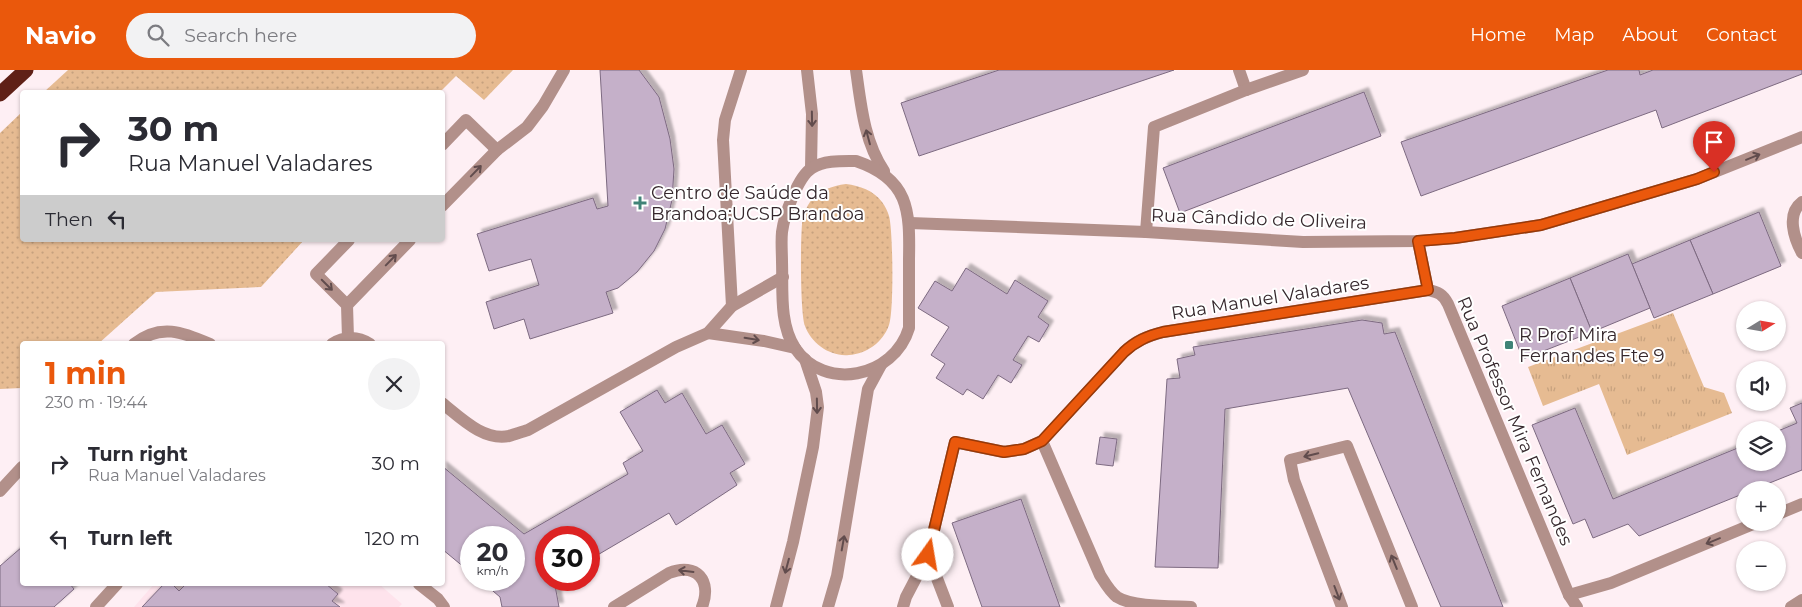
<!DOCTYPE html>
<html lang="en">
<head>
<meta charset="utf-8">
<style>
	body { margin:0; font-family:Montserrat,sans-serif; background:#f2f2f3; color:#2b2b33; height:100vh; display:flex; flex-direction:column; font-size:19px; white-space:nowrap }
	* { box-sizing:border-box; margin:0 }
	p { font-size:16px; color:#7c7c81 }
	.icon { flex:none; width:28px; height:28px; fill:none; stroke:currentColor; stroke-width:2; stroke-linecap:round; stroke-linejoin:round }
	.map { position:relative; flex:1; overflow:hidden }
	.side { position:absolute; left:20px; top:271px; width:425px; height:245px; display:flex; flex-direction:column; background:#fff; border-radius:5px; box-shadow:0 1px 4px #0004 }
	.side>* { flex:none }
	.banner { position:absolute; left:20px; top:20px; width:425px; height:152px; border-radius:5px; box-shadow:0 1px 4px #0004; background:#fff; color:#2b2b33; overflow:hidden }
	.needle { width:32px; rotate:79deg }
	.controls { position:absolute; left:1736px; top:231px; display:grid; gap:10px }
	.controls a { display:grid; place-items:center; width:50px; height:50px; border-radius:50%; background:#fff; box-shadow:0 1px 4px #0004; font-size:25px }
	.speed { position:absolute; left:460px; top:456px; display:flex; gap:10px; font-size:25px; font-weight:700; text-align:center }
	.speed>* { display:grid; place-content:center; width:65px; height:65px; border-radius:50%; background:#fff; box-shadow:0 1px 4px #0004; line-height:1 }
	.speed small { font-size:12px; font-weight:400 }
	.speed .limit { border:8px solid #d22; background:#fff; color:#111 }
	.pin { position:absolute; display:grid; place-items:center; width:42px; height:42px; color:#fff; margin:-51px -21px; border-radius:50% 50% 50% 0; rotate:-45deg; box-shadow:0 0 5px #0007 }
	.pin .icon { rotate:45deg }
	.me { position:absolute; width:55px; margin:-28px; rotate:13deg; stroke-linejoin:round; filter:drop-shadow(0 0 4px #0008) }
	.turn { display:flex; align-items:center; gap:18px; height:105px; padding:0 25px; font-size:22px }
	.turn .icon { width:65px; height:65px; stroke-width:2.5 }
	.turn b { display:block; font-size:35px; line-height:42px }
	.then { display:flex; align-items:center; height:48px; padding:0 25px; background:#0003; gap:10px; font-size:19px }
	.round { display:grid; place-items:center; flex:none; width:52px; height:52px; border-radius:26px; background:#f2f2f3 }
	.head { display:flex; align-items:center; justify-content:space-between; height:85px; padding:0 25px }
	h1 { font-size:30px; font-weight:700; line-height:38px; color:#ea580c }
	ul { padding:0; list-style:none }
	li { display:flex; align-items:center; gap:15px; height:75px; padding:0 25px }
	li div { flex:1 }
	li b { display:block; font-size:19px }
	li em { font-style:normal }
	header { display:flex; align-items:center; gap:30px; box-sizing:border-box; height:70px; padding:0 25px; background:#ea580c; color:#fff }
	header strong { font-size:24px }
	nav { display:flex; gap:28px; margin-inline-start:auto; font-size:18px }
	.search { width:350px; height:45px; background:#f2f2f3; display:flex; align-items:center; gap:12px; box-sizing:border-box; padding:0 18px; border-radius:28px; color:#7c7c81; font-size:19px }
	.map>svg:first-child { display:block }
</style>
</head>
<body>
<header>
<strong>Navio</strong>
<div class="search"><svg class="icon" aria-label="search" viewBox="0 0 24 24"><circle cx="10" cy="10" r="6"/><path d="M15 15l6 6"/></svg>Search here</div>
<nav><a>Home</a><a>Map</a><a>About</a><a>Contact</a></nav>
</header>
<div class="map">
<svg width="1802" height="537" viewBox="0 0 1802 537">
	<defs>
		<pattern id="grass-dots" width="8" height="8" patternUnits="userSpaceOnUse" patternTransform="scale(1.25)"><rect width="8" height="8" fill="#e6bb92"/><path d="M2 2h.1M6 6h.1" fill="none" stroke="#c6a17e" stroke-width="1.8" stroke-linecap="round"/></pattern>
		<pattern id="park-tufts" width="24" height="20" patternUnits="userSpaceOnUse" patternTransform="scale(1.25)"><rect width="24" height="20" fill="#e6bb92"/><path d="M3 7l-1-3M5 7V3M7 7l1-3M15 17l-1-3M17 17v-4M19 17l1-3" fill="none" stroke="#c6a17e"/></pattern>
		<filter id="shadow"><feDropShadow dx="4.5" dy="-4.5" stdDeviation="1" flood-color="#0004"/></filter>
	</defs>
	<rect width="100%" height="100%" fill="#feeff4"/>
	<path fill="#fee3ec" d="M154 514H379L402 534 399 537H134Z"/>
	<g fill="url(#grass-dots)">
		<path d="M68 0H513L484 30 456 6 440 22H44Z"/>
		<path d="M22 42V170H304L261 217 156 222 98 274H22V318L0 319V63Z"/>
		<path d="M846 114C860 116 873 120 882 132 885 136 888 142 889 146 893 159 894 243 889 255 883 272 867 284 849 285 830 287 811 273 805 256 800 243 800 160 803 146 805 142 807 136 810 132 819 120 832 116 846 114Z"/>
	</g>
	<path fill="url(#park-tufts)" d="M1673 243 1704 317 1724 323 1732 343 1627 385 1599 314 1543 336 1528 297Z"/>
	<g fill="#c5b0c9" stroke="#7d6a81" filter="url(#shadow)">
		<path d="M600 0H639L659 27 670 69 674 99 672 130 665 159 654 181 637 202 618 218 606 222 613 243 530 269 524 249 494 259 486 232 539 215 531 189 489 201 477 164 593 128 597 139 608 136Z"/>
		<path d="M999 0H1174L919 86 901 33Z"/>
		<path d="M1608 0H1639L1640 5 1653 0H1802V4L1662 58 1656 40 1421 126 1401 72Z"/>
		<path d="M1364 22 1381 66 1180 143 1163 98Z"/>
		<path d="M1759 142 1781 196 1713 224 1690 170Z"/>
		<path d="M1690 170 1713 224 1654 248 1632 194Z"/>
		<path d="M1628 184 1650 238 1592 262 1570 208Z"/>
		<path d="M966 198 1007 224 1015 210 1048 231 1038 247 1049 255 1039 272 1028 266 1013 290 1022 295 1011 313 998 305 983 329 967 319 963 325 936 308 945 294 931 285 949 257 918 238 935 211 952 221Z"/>
		<path d="M1570 208 1592 262 1523 289 1502 236Z"/>
		<path d="M1362 250 1382 253 1384 264 1395 262 1503 537H1441L1348 318 1225 339 1218 498 1155 497 1167 309 1180 308 1177 289 1195 285 1193 277Z"/>
		<path d="M657 320 665 333 682 323 706 364 722 355 745 394 730 403 737 415 676 455 669 443 589 490V468H546V510H554L559 537H502L500 527 480 510H514V468H471V503L442 479V396L524 464 628 404 623 393 643 381 620 342Z"/>
		<path d="M1802 333V400L1752 420H1745V423L1639 466 1628 454 1593 468 1585 449 1573 454 1532 355 1575 338 1613 429 1745 375V392H1778V361L1797 353 1790 338Z"/>
		<path d="M1100 367 1117 369 1113 396 1096 394Z"/>
		<path d="M1021 429 1060 537H982L952 453Z"/>
		<path d="M22 477V514H70L74 519 54 537H0V496Z"/>
		<path d="M164 514H172L179 521 186 514H326L338 524 332 531 340 537H142Z"/>
	</g>
	<g fill="none" stroke-linecap="round" stroke-linejoin="round">
		<g stroke="#b2908a" stroke-width="12">
			<path d="M807 0 812 44 811 98"/>
			<path d="M856 0C861 35 864 71 884 101"/>
			<path d="M1239 0 1246 20"/>
			<path d="M442 75 466 50 497 80"/>
			<path d="M856 91C909 109 910 140 909 189 909 212 909 235 909 258 894 308 824 322 795 278 779 254 783 219 782 192 782 183 781 172 782 162 784 146 798 106 812 98 824 90 843 91 856 91Z"/>
			<path d="M1802 132C1786 144 1794 168 1802 183"/>
			<path d="M442 136 497 80 527 57 543 36 564 0"/>
			<path d="M910 153 1146 162 1303 172 1418 171 1455 168 1541 155 1697 109 1802 67"/>
			<path d="M1146 162 1154 57 1246 20 1303 0"/>
			<path d="M1418 171 1428 220"/>
			<path d="M347 235 410 170"/>
			<path d="M732 236 723 70 725 50 741 0"/>
			<path d="M708 263 764 271 795 278"/>
			<path d="M348 268 347 235 316 204 349 170"/>
			<path d="M134 274C160 253 183 262 210 274"/>
			<path d="M332 274C344 266 358 266 370 274"/>
			<path d="M442 333C461 348 483 371 509 366 515 364 522 362 528 360L676 277 708 263 732 236 783 207"/>
			<path d="M0 421 22 397"/>
			<path d="M1778 444 1802 434"/>
			<path d="M419 514 438 529 444 537"/>
			<path d="M1569 525 1611 513 1758 452"/>
			<path d="M96 537 117 514"/>
			<path d="M614 537 669 503C697 492 712 511 702 537"/>
			<path d="M776 537 793 472 813 377 818 337 816 322 805 289"/>
			<path d="M828 537 837 506 868 319 881 295"/>
			<path d="M903 537 906 527 928 485"/>
			<path d="M948 537 928 485 955 372 1004 382 1024 379 1042 371"/>
			<path d="M1191 537C1172 536 1133 537 1117 527 1110 522 1105 513 1100 505L1042 371 1124 282C1135 271 1147 266 1163 262L1428 220C1438 222 1443 224 1448 234L1569 525 1577 537"/>
			<path d="M1342 537 1294 410 1290 390 1347 376 1412 537"/>
			<path d="M1791 537 1802 530"/>
		</g>
		<path stroke="#5f2017" stroke-width="15" d="M0 24 26 0"/>
	</g>
	<defs><path id="oneway-shaft" d="M-6 0H5M1.5-3L5.5 0L1.5 3" fill="none" stroke-width="1.6" stroke-linecap="round" stroke-linejoin="round" transform="scale(1.25)"/></defs>
	<g stroke="#614c4d">
		<use href="#oneway-shaft" transform="translate(812 49) rotate(89)"/>
		<use href="#oneway-shaft" transform="translate(868 67) rotate(-105)"/>
		<use href="#oneway-shaft" transform="translate(1753 87) rotate(-22)"/>
		<use href="#oneway-shaft" transform="translate(476 101) rotate(-46)"/>
		<use href="#oneway-shaft" transform="translate(391 190) rotate(-46)"/>
		<use href="#oneway-shaft" transform="translate(327 215) rotate(45)"/>
		<use href="#oneway-shaft" transform="translate(752 269) rotate(9)"/>
		<use href="#oneway-shaft" transform="translate(817 336) rotate(89)"/>
		<use href="#oneway-shaft" transform="translate(1311 385) rotate(166)"/>
		<use href="#oneway-shaft" transform="translate(1713 471) rotate(158)"/>
		<use href="#oneway-shaft" transform="translate(843 473) rotate(-80)"/>
		<use href="#oneway-shaft" transform="translate(1394 492) rotate(-112)"/>
		<use href="#oneway-shaft" transform="translate(787 496) rotate(105)"/>
		<use href="#oneway-shaft" transform="translate(686 501) rotate(-173)"/>
		<use href="#oneway-shaft" transform="translate(1337 523) rotate(69)"/>
	</g>
	<g fill="none" stroke-linecap="round" stroke-linejoin="round">
		<g stroke="#983908" stroke-width="12">
			<path id="route" d="M928 485 955 372 1004 382 1024 379 1042 371 1124 282C1136 271 1147 266 1163 262L1428 220 1418 171 1455 168 1541 155 1697 109 1714 102"/>
		</g>
		<use href="#route" stroke="#ea580c" stroke-width="9"/>
	</g>
	<g fill="#3f8377" stroke="#fff" stroke-width="2">
		<path d="M637.5 125.5h5v5h5v5h-5v5h-5v-5h-5v-5h5z"/>
		<rect x="1504" y="270" width="10" height="10" rx="2.5"/>
	</g>
	<g text-anchor="middle" stroke-width="4" stroke-linejoin="round" paint-order="stroke">
		<g font-size="18" fill="#35272c" stroke="#fff" text-anchor="start">
			<text x="651" y="129">Centro de Saúde da<tspan x="651" dy="21">Brandoa;UCSP Brandoa</tspan></text>
			<text x="1519" y="271">R Prof Mira<tspan x="1519" dy="21">Fernandes Fte 9</tspan></text>
		</g>
		<g font-size="18" fill="#35272c" stroke="#fff">
			<text transform="translate(1259 149) rotate(2)" y="6">Rua Cândido de Oliveira</text>
			<text transform="translate(1270 228) rotate(-9)" y="6">Rua Manuel Valadares</text>
			<text transform="translate(1515 351) rotate(67)" y="6">Rua Professor Mira Fernandes</text>
		</g>
	</g>
</svg>
<div class="controls">
<a><svg class="needle" viewBox="-14 -14 28 28"><path d="M0-13l5 13h-10z" fill="#e53935"/><path d="M0 13l5-13h-10z" fill="#7c7c81"/></svg></a>
<a><svg class="icon" aria-label="sound" viewBox="0 0 24 24"><path d="M4 9h4l5-4v14l-5-4H4zM17 9q2 3 0 6"/></svg></a>
<a><svg class="icon" aria-label="layers" viewBox="0 0 24 24"><path d="M12 4l9 5-9 5-9-5zM3 14l9 5 9-5"/></svg></a>
<a>+</a>
<a>−</a>
</div>
<div class="speed"><div>20<small>km/h</small></div><div class="limit">30</div></div>
<div class="pin" style="left:1714px;top:102px;background:#d93025"><svg class="icon" aria-label="arrive" viewBox="0 0 24 24"><path d="M6 21V4h12l-3 4 3 4H6"/></svg></div>
<svg class="me" style="left:928px;top:485px" viewBox="-20 -20 40 40"><circle r="19" fill="#fff"/><path d="M0-13L10 11 0 6-10 11z" fill="#ea580c"/></svg>
<div class="banner">
<div class="turn"><svg class="icon" aria-label="right" viewBox="0 0 24 24"><path d="M7 20v-9h11M14 6l5 5-5 5"/></svg><div><b>30 m</b>Rua Manuel Valadares</div></div>
<div class="then">Then<svg class="icon" aria-label="left" viewBox="0 0 24 24"><path d="M17 20v-9H6M10 6l-5 5 5 5"/></svg></div>
</div>
<section class="side">
<div class="head"><div><h1>1 min</h1><p>230 m · 19:44</p></div><a class="round"><svg class="icon" aria-label="close" viewBox="0 0 24 24"><path d="M6 6l12 12M18 6L6 18"/></svg></a></div>
<ul>
<li><svg class="icon" aria-label="right" viewBox="0 0 24 24"><path d="M7 20v-9h11M14 6l5 5-5 5"/></svg><div><b>Turn right</b><p>Rua Manuel Valadares</p></div><em>30 m</em></li>
<li><svg class="icon" aria-label="left" viewBox="0 0 24 24"><path d="M17 20v-9H6M10 6l-5 5 5 5"/></svg><div><b>Turn left</b></div><em>120 m</em></li>
</ul>
</section>
</div>
</body>
</html>
